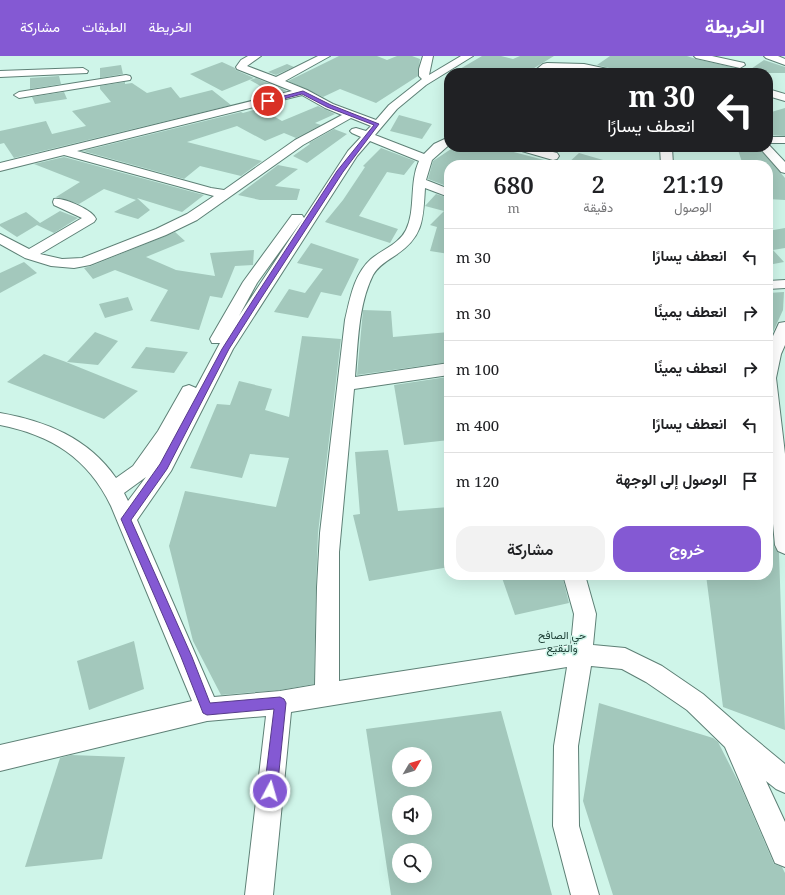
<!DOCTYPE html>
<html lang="ar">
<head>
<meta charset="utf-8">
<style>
	body { margin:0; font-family:"Noto Serif",Vazirmatn,serif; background:#f2f2f2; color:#202124; direction:rtl; height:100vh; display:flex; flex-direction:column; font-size:15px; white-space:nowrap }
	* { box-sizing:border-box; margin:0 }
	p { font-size:13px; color:#757577 }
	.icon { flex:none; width:22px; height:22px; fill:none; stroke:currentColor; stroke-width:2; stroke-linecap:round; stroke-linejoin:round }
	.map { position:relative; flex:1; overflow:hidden; direction:ltr }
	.details { position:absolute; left:444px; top:104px; width:329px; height:420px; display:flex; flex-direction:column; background:#fff; border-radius:16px; box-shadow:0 4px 16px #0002; direction:rtl }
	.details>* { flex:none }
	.hud { position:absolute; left:444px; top:12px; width:329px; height:84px; border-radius:16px; box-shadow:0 4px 16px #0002; direction:rtl; background:#202124; color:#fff; overflow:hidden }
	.needle { width:26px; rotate:52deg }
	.controls { position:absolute; left:392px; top:691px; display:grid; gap:8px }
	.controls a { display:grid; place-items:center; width:40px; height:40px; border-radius:50%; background:#fff; box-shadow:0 4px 16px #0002; font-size:20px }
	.pin { position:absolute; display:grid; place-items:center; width:34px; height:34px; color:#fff; margin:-17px; border:2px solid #fff; border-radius:50%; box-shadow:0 1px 4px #0007 }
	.me { position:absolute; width:44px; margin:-22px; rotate:6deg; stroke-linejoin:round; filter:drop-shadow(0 0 3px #0008) }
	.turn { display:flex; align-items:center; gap:14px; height:84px; padding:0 12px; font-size:18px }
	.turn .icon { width:52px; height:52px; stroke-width:2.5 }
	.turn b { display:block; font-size:28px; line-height:34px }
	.eta { display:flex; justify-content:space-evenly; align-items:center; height:68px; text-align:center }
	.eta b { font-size:24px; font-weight:600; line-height:28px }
	.cta { display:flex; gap:8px; margin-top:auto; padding:8px 12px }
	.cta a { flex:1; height:46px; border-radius:16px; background:#8459d3; color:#fff; font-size:16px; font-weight:600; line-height:46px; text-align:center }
	.cta a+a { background:#f2f2f2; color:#202124 }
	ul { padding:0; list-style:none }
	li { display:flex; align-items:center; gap:12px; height:56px; padding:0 12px; border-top:1px solid #e0e0e0 }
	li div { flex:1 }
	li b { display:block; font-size:15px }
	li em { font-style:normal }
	header { display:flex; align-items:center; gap:24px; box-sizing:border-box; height:56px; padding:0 20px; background:#8459d3; color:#fff }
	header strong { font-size:19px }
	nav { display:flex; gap:22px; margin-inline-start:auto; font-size:14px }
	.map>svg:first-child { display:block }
</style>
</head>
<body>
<header>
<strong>الخريطة</strong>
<nav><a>الخريطة</a><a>الطبقات</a><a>مشاركة</a></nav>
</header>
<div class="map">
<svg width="785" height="839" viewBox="0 0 785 839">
	<rect width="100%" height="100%" fill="#cff5e9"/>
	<g fill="#a3c8bc" fill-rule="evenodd">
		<path d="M339 0H377L387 4 397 0H412L420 3 418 20 376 47 340 33 323 41 288 25Z"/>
		<path d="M482 0H501L513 3 520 0H554L526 17H453Z"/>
		<path d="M610 0H687L696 3 741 13 740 17H619L617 14 597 9Z"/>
		<path d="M764 4 785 11V17H745Z"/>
		<path d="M222 6 235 12 236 14 254 22 222 35 190 18Z"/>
		<path d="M287 8 294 11 276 19 268 16Z"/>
		<path d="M121 9 123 18 100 22V12Z"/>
		<path d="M59 20 61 28 30 33V22Z"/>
		<path d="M256 22 287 35 274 38 250 24Z"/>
		<path d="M125 26V28L132 27 147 37 171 31 180 42 212 34 231 49 14 102 4 87 0 88V75L46 65 52 78 86 70 72 55 111 46 100 33V30Z"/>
		<path d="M64 36 67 43 35 48 32 41Z"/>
		<path d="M318 50 335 58 315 67 321 69 296 82 284 77 265 85 237 70 187 86 262 105 241 120 200 110 184 123 83 95 241 56 243 57 260 52 282 65Z"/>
		<path d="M785 52V80L768 79V57Z"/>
		<path d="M399 59 432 68 422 83 390 75Z"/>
		<path d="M334 73 347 78 307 107 293 100 310 88 309 87Z"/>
		<path d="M454 91H495L548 105 547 109H449V131L428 123 433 105Z"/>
		<path d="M737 91H758L785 122V144L768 143V109H743Z"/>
		<path d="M381 92 415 105 404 119 387 116 359 160 398 173 390 187 325 166 343 144 365 111 363 110Z"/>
		<path d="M579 97 610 106V109H566Z"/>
		<path d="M64 101 204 139 182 156 137 142 150 154 138 163 114 156 136 144 104 133 79 148 56 141 80 126 34 108Z"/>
		<path d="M278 109 298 113 275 130 300 133 297 144H260L238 139Z"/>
		<path d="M436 138 449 142V198L430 195 437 171 430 169 444 155 425 150Z"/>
		<path d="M60 155 78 162 54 177 37 169 17 181 0 170V168L26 156 40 167Z"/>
		<path d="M785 172V192L773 194 784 206 768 209V175Z"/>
		<path d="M175 176 185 185 146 201 176 214 215 220 210 197 254 194 253 209 235 210 222 242 210 240 199 274 150 265 168 234 115 214 93 223 84 212 91 210Z"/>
		<path d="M311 187 359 203 341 240 321 236 308 262 274 256 289 233 305 237 323 213 297 207Z"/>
		<path d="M24 206 37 217 0 237V217Z"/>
		<path d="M784 236 783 254 768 287V237Z"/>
		<path d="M128 241 133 254 105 262 99 248Z"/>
		<path d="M363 254 391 255 393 281 449 276V306L357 319Z"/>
		<path d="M95 276 118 285 98 309 67 306Z"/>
		<path d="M302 280 341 283 318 477 316 531 314 628 280 634 221 639 193 585 169 490 185 435 276 451 289 402 250 398 242 422 190 412 217 348 230 349 239 325 272 333 265 354 289 361Z"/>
		<path d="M146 291 188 296 174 317 131 312Z"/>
		<path d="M44 298 66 306 138 335 104 363 7 326Z"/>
		<path d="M447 321 449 327V384L404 389 394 329Z"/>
		<path d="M388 394 398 455 449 451V511L369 525 353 459 360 458 355 396Z"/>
		<path d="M768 477H772L774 490 779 497 785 674 723 651 706 519H768Z"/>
		<path d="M501 519H562L569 547 515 559Z"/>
		<path d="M134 585 144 633 89 654 77 605Z"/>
		<path d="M599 647 713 682 718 686 740 729 774 808 782 811 785 817V839H613L583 745Z"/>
		<path d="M501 655 552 839H391L366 673ZM399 698H425V724H399ZM399 746H425V772H399ZM399 794H425V820H399Z"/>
		<path d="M71 699 125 701 102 803 25 811 60 702Z"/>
	</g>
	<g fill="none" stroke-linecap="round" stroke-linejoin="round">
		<g stroke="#5e8076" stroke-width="2">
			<g id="minor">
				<path d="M248 0H261L247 10 276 21 318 0H330L285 25 307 34 333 48 376 64 389 49 422 23 419 20V13L423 0H433L429 19 461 0H473L426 29 397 53 375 79 424 98 434 88 449 81V89L432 104 426 124 449 133V141L425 132C423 163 424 180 396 199 388 204 378 210 373 219 358 249 358 288 355 321L449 307V319L354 333 339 496V625L571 589 574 558 563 519H585L596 558 593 589 625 592 662 610 703 638 744 674 785 708V737L776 733 766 725 785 766V811L775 807 725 691 687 654 646 626 622 613 591 610 578 690 579 770 599 839H571L553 770 554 690 567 611 291 656 273 839H245L266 660 207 665 0 715V689L192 645 111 450C88 402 51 379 0 369V357C46 365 88 382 116 422L133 410 158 375 183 331 189 329 196 332 220 287H212L210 283 243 226 292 159H302L304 162 348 95 361 81 352 77 350 75 352 73 356 72 366 75 371 70 351 62 303 89 197 164 166 179 90 209 74 212 51 210 25 202 0 188V178L29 193 82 162 54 149 53 146 54 143C63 141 93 154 96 163L94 166 40 198 62 203 82 202 156 173 187 158 214 140 64 99 0 115V107L292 35 237 13 236 11 241 4ZM302 39 325 52 342 59 295 84 224 134 211 132 77 95ZM370 85 419 105C409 127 416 154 406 174 399 188 383 193 371 203 354 218 350 243 345 264L320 477 317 531 315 629 280 635 214 641 137 464 171 415 233 293 357 100ZM303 163 239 260 257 227ZM146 421 128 445 124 437Z"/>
				<path d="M694 0H712L744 7 745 9 740 12 696 2Z"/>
				<path d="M764 0H778L785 3V9L766 2Z"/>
				<path d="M547 7 584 8 617 15 618 17 549 13 544 17H532L543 8Z"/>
				<path d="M83 12 88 15 87 17 0 21V15Z"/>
				<path d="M126 19 130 20 131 22 130 24 19 42 14 39 19 36Z"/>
				<path d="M768 33 785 38V45L768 40Z"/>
				<rect x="768" y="81" width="17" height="6"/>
				<path d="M768 88 785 106V117L781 116 759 91H768Z"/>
				<path d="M513 91H533L557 97 559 100 557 103 553 104 515 93Z"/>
				<path d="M660 91H672L673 109H661Z"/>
				<path d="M785 224V232L768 233V225Z"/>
				<path d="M785 266V289L781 298 776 322 785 398V498L778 495 775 489 768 415V291L779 267Z"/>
			</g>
		</g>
		<use href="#minor" fill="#fff" fill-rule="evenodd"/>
	</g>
	<path fill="#8459d3" stroke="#563a89" d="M303 35 331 49 379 68 343 116 260 244 229 293 167 413 131 464 192 601 210 647 280 641 284 643 286 647 277 735 275 740 270 742 266 740 264 735 274 653 207 659 203 657 181 601 121 463 160 408 222 293 253 244 337 115 374 69 327 51 302 38 268 47 265 45Z"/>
	<g text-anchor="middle" stroke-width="3" stroke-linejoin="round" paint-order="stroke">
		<g font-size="11" fill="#1f4037" stroke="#cff5e9">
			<text x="562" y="583">حي الصافح<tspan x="562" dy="13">والبقيع</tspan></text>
		</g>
	</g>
</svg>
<div class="controls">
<a><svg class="needle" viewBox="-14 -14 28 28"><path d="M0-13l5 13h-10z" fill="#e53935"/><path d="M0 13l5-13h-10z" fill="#757577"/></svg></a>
<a><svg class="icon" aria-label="sound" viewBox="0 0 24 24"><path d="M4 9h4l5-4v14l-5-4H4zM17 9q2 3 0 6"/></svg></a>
<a><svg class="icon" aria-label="search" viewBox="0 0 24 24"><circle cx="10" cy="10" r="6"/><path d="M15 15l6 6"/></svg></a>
</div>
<div class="pin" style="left:268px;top:45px;background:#d93025"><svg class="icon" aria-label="arrive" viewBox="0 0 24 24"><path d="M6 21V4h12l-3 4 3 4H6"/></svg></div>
<svg class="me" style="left:270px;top:735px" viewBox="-20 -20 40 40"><circle r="17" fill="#8459d3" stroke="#fff" stroke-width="3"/><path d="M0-11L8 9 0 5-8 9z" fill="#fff"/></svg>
<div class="hud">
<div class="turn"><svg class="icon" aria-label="left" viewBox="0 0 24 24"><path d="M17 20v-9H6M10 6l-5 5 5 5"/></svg><div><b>30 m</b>انعطف يسارًا</div></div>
</div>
<section class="details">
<div class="eta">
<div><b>21:19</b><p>الوصول</p></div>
<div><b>2</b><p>دقيقة</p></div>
<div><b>680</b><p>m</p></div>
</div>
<ul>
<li><svg class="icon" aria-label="left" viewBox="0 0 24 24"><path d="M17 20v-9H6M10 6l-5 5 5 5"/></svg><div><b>انعطف يسارًا</b></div><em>30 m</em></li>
<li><svg class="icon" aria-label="right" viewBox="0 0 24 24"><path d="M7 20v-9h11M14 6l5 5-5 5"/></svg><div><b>انعطف يمينًا</b></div><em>30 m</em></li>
<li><svg class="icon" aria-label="right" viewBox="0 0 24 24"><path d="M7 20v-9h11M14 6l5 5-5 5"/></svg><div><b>انعطف يمينًا</b></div><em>100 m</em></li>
<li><svg class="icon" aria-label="left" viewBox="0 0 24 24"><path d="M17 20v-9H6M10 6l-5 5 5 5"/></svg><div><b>انعطف يسارًا</b></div><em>400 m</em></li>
<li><svg class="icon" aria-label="arrive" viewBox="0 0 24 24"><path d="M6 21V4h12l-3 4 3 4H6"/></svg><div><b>الوصول إلى الوجهة</b></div><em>120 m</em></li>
</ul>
<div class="cta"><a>خروج</a><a>مشاركة</a></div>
</section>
</div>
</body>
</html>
